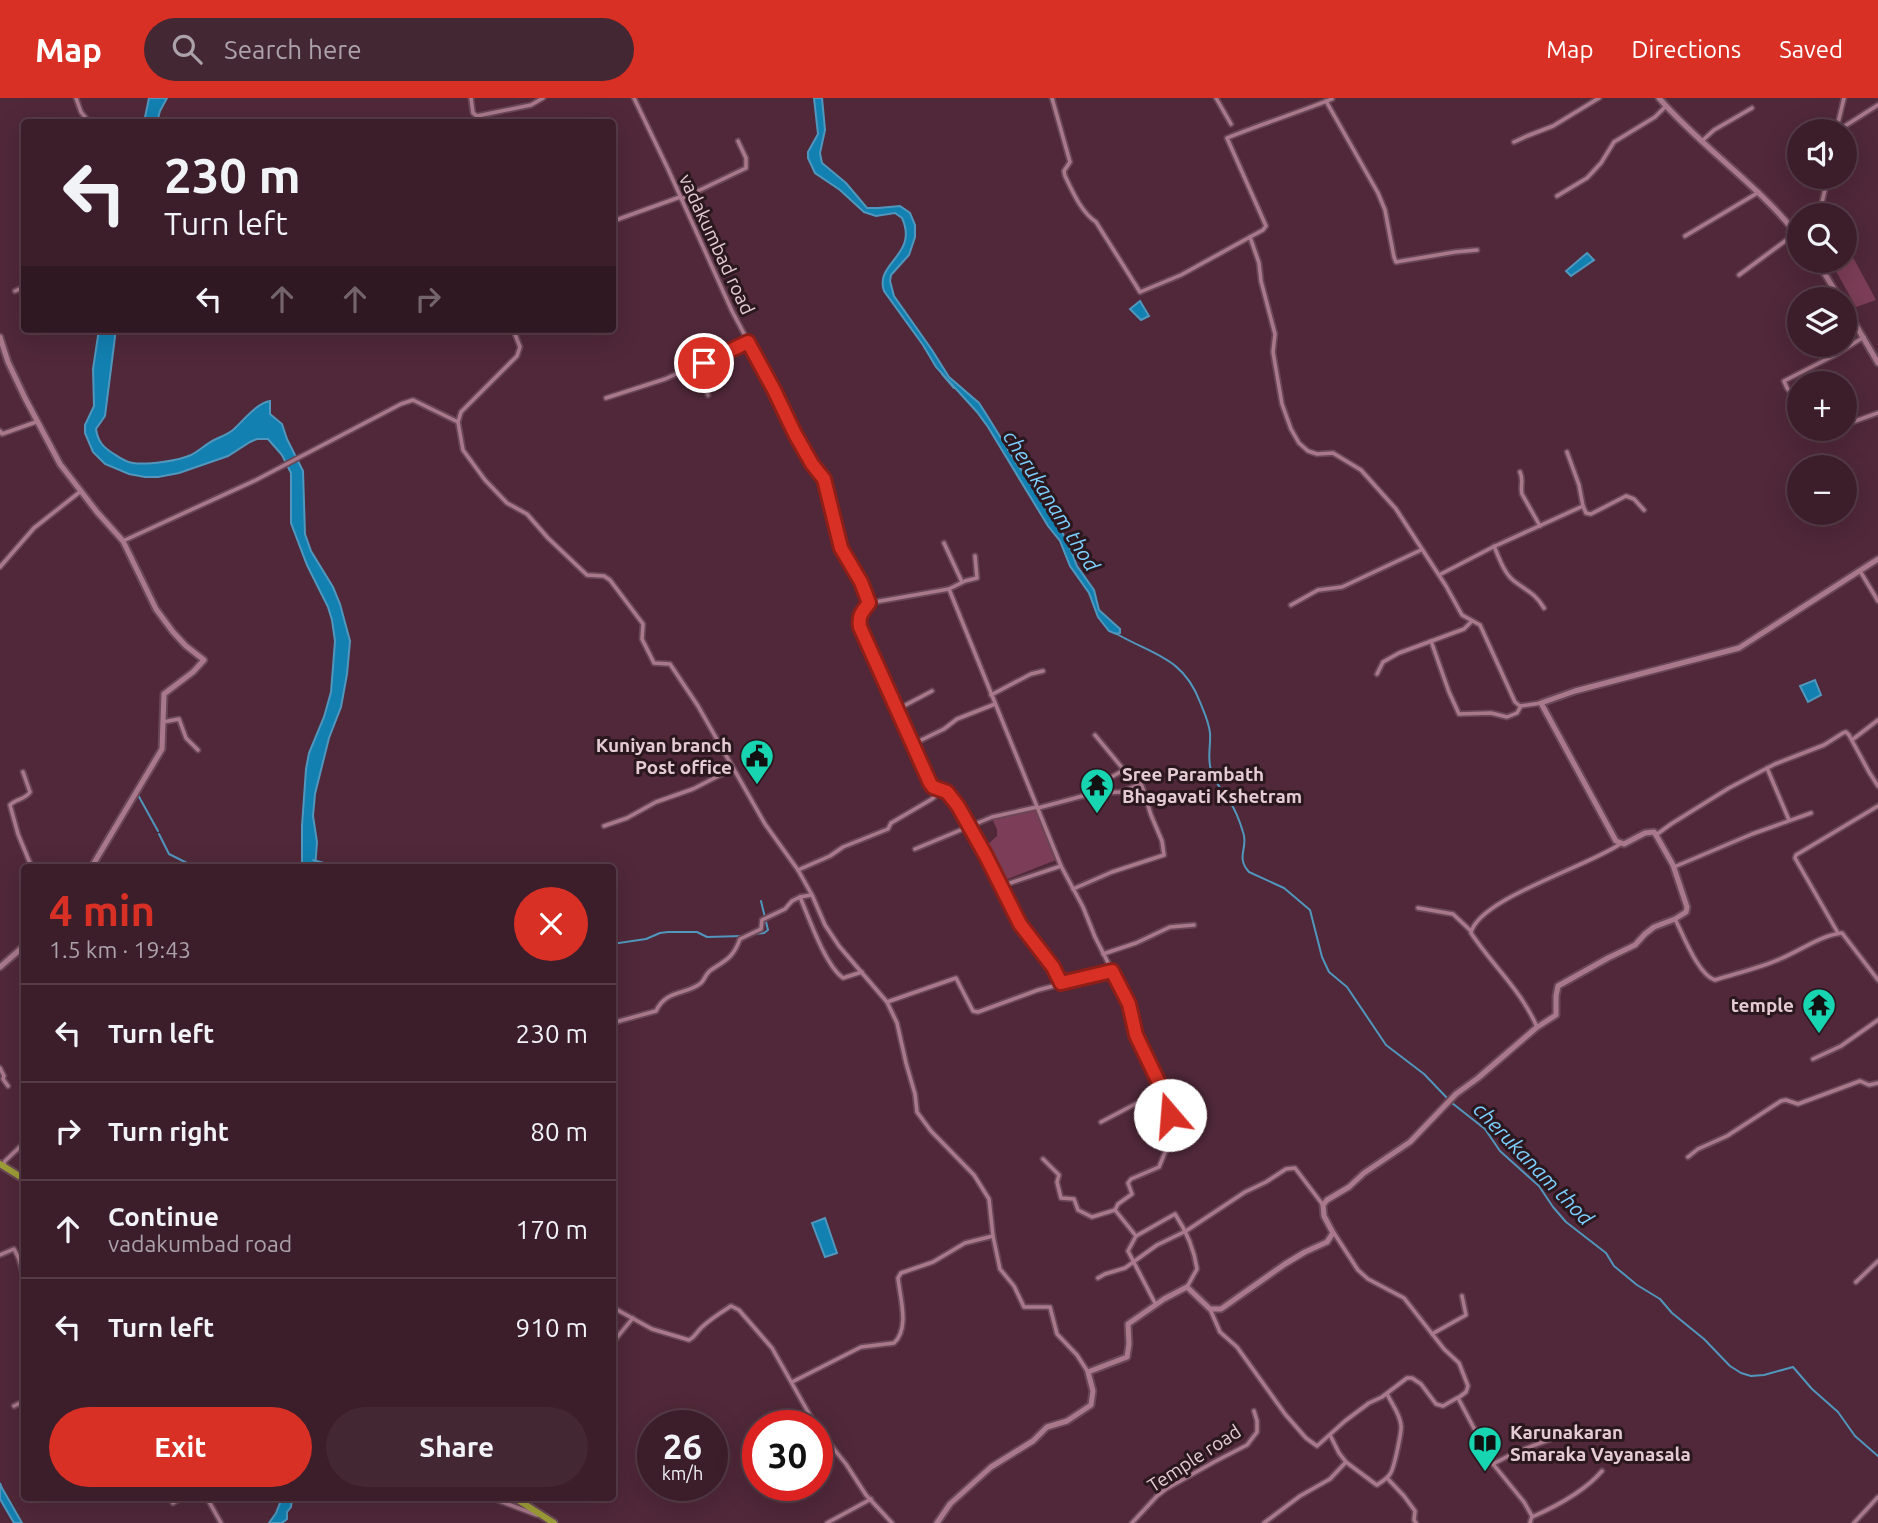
<!DOCTYPE html>
<html lang="en">
<head>
<meta charset="utf-8">
<style>
	body { margin:0; font-family:Ubuntu,sans-serif; background:#432733; color:#f1f3f6; height:100vh; display:flex; flex-direction:column; font-size:26px; white-space:nowrap }
	* { box-sizing:border-box; margin:0 }
	p { font-size:23px; color:#aca2a9 }
	.icon { flex:none; width:38px; height:38px; fill:none; stroke:currentColor; stroke-width:2; stroke-linecap:round; stroke-linejoin:round }
	.map { position:relative; flex:1; overflow:hidden }
	.sheet { position:absolute; left:21px; top:766px; width:595px; height:637px; display:flex; flex-direction:column; background:#3c1e2b; border-radius:7px; box-shadow:0 7px 28px #0002,0 0 0 2px #553c47 }
	.sheet>* { flex:none }
	.guide { position:absolute; left:21px; top:21px; width:595px; height:214px; border-radius:7px; box-shadow:0 7px 28px #0002,0 0 0 2px #553c47; background:#3c1e2b; color:#f1f3f6; overflow:hidden }
	.tools { position:absolute; left:1787px; top:21px; display:grid; gap:14px }
	.tools a { display:grid; place-items:center; width:70px; height:70px; border-radius:50%; background:#3c1e2b; box-shadow:0 7px 28px #0002,0 0 0 2px #553c47; font-size:35px }
	.speed { position:absolute; left:637px; top:1312px; display:flex; gap:14px; font-size:35px; font-weight:700; text-align:center }
	.speed>* { display:grid; place-content:center; width:91px; height:91px; border-radius:50%; background:#3c1e2b; box-shadow:0 7px 28px #0002,0 0 0 2px #553c47; line-height:1 }
	.speed small { font-size:18px; font-weight:400 }
	.speed .limit { border:10px solid #d22; background:#fff; color:#111 }
	.pin { position:absolute; display:grid; place-items:center; width:60px; height:60px; color:#fff; margin:-30px; border:4px solid #fff; border-radius:50%; box-shadow:0 2px 7px #0007 }
	.me { position:absolute; width:77px; margin:-38px; rotate:342deg; stroke-linejoin:round; filter:drop-shadow(0 0 5px #0008) }
	.turn { display:flex; align-items:center; gap:24px; height:147px; padding:0 28px; font-size:32px }
	.turn .icon { width:91px; height:91px; stroke-width:2.5 }
	.turn b { display:block; font-size:49px; line-height:60px }
	.lanes { display:flex; align-items:center; height:66px; padding:0 28px; background:#0003; justify-content:center; gap:35px; direction:ltr }
	.lanes .off { opacity:.35 }
	.round { display:grid; place-items:center; flex:none; width:74px; height:74px; border-radius:37px; background:#432733 }
	.overview { display:flex; align-items:center; justify-content:space-between; height:119px; padding:0 28px }
	h1 { font-size:42px; font-weight:700; line-height:52px; color:#d93025 }
	.action { display:flex; gap:14px; margin-top:auto; padding:14px 28px }
	.action a { flex:1; height:80px; border-radius:42px; background:#d93025; color:#fff; font-size:28px; font-weight:700; line-height:80px; text-align:center }
	.action a+a { background:#432733; color:#f1f3f6 }
	ul { padding:0; list-style:none }
	li { display:flex; align-items:center; gap:21px; height:98px; padding:0 28px; border-top:2px solid #553c47 }
	li div { flex:1 }
	li b { display:block; font-size:26px }
	li em { font-style:normal }
	header { display:flex; align-items:center; gap:42px; box-sizing:border-box; height:98px; padding:0 35px; background:#d93025; color:#fff }
	header strong { font-size:33px }
	nav { display:flex; gap:38px; margin-inline-start:auto; font-size:24px }
	.search { width:490px; height:63px; background:#432733; display:flex; align-items:center; gap:18px; box-sizing:border-box; padding:0 24px; border-radius:38px; color:#aca2a9; font-size:26px }
	.map>svg:first-child { display:block }
</style>
</head>
<body>
<header>
<strong>Map</strong>
<div class="search"><svg class="icon" aria-label="search" viewBox="0 0 24 24"><circle cx="10" cy="10" r="6"/><path d="M15 15l6 6"/></svg>Search here</div>
<nav><a>Map</a><a>Directions</a><a>Saved</a></nav>
</header>
<div class="map">
<svg width="1878" height="1425" viewBox="0 0 1878 1425">
	<rect width="100%" height="100%" fill="#502839"/>
	<g fill="#7b3d57">
		<path d="M1849 158 1854 161 1876 202 1856 209 1831 164 1844 163 1845 160Z"/>
		<path d="M1035 711 1056 762 1005 782 986 748 997 738V731L992 721Z"/>
	</g>
	<g fill="#1280b1" stroke="#5196bc" stroke-width="2">
		<path d="M149 0H167L160 13 157 24H144Z"/>
		<path d="M814 0H822L825 32 820 55 822 65 846 85 867 110H878L900 108 910 115 915 127V139L909 157 891 177 890 183 894 198 932 252 949 279 979 305 988 319 1018 368 1031 383 1045 409 1067 442 1077 468 1094 492 1099 512 1120 531V535L1116 536 1109 533 1098 519 1089 495 1070 468 1060 443 1048 428 988 329 977 314 936 269 923 247 884 193C874 165 919 157 902 120L895 115 876 118 864 114 840 92 815 75 808 60V54L818 36Z"/>
		<path d="M1587 155 1594 162 1571 178 1566 173Z"/>
		<path d="M1140 203 1149 218 1141 222 1130 211Z"/>
		<path d="M99 231H116L105 318 96 331C98 344 103 349 114 356 120 360 125 364 133 365 147 367 178 363 191 357 199 353 206 346 214 342 220 339 228 336 233 332 242 324 258 304 270 303V316L282 326 287 341 303 373 305 436 311 453 333 489 340 506 350 543 347 576 341 609 329 640 315 696 313 718 317 744 315 770H302V728L306 671 309 655 324 619 331 594 335 543 332 522 328 509 307 467 291 425V375L282 357 268 341H257L250 344 228 358 179 375 158 379H145L129 376 105 366 93 354 85 335V327L94 308 93 271Z"/>
		<path d="M1815 582 1821 597 1808 604 1800 588Z"/>
		<path d="M825 1120 837 1155 825 1159 812 1125Z"/>
		<path d="M0 1385 2 1390 22 1425H14L0 1401Z"/>
		<path d="M282 1400H292L291 1409 287 1414V1421L282 1425H269L276 1415Z"/>
	</g>
	<g fill="none" stroke-linecap="round" stroke-linejoin="round">
		<g stroke="#5196bc" stroke-width="2">
			<path d="M942 276 954 290"/>
			<path d="M1115 535C1153 557 1183 559 1200 604 1204 614 1209 624 1210 635 1211 647 1207 660 1211 672 1214 685 1224 693 1230 704 1236 713 1240 724 1243 734 1249 749 1235 759 1249 774L1284 790 1310 812 1322 859 1329 874 1347 889 1386 947 1424 976 1448 1001"/>
			<path d="M138 697 158 733"/>
			<path d="M159 736 169 756 197 770"/>
			<path d="M313 762 342 770"/>
			<path d="M755 836 764 835 768 832 761 803"/>
			<path d="M612 846 646 841 660 835 668 834H697L707 839 742 838"/>
			<path d="M1452 1005 1485 1031 1500 1053 1539 1088 1553 1109 1566 1124 1606 1155 1614 1168 1637 1187 1660 1201 1672 1215 1704 1241 1730 1268 1741 1275 1751 1278 1764 1277 1793 1269 1812 1291 1838 1314 1855 1338 1878 1358"/>
		</g>
		<g stroke="#6a4756" stroke-width="7">
			<g id="minor">
				<path d="M76 0 81 14 89 24"/>
				<path d="M471 0 473 15 477 18 531 7 543 0"/>
				<path d="M634 0 668 71 732 213 774 292 795 336 812 366 824 381 841 450 861 484 869 505C862 514 858 518 861 529L930 685C936 692 946 692 953 700 971 721 988 763 1001 788L1061 768 1083 809 1095 839 1129 906 1136 937 1171 1014 1159 1026 1157 1030 1166 1052 1159 1069 1131 1081 1128 1085 1132 1096 1118 1106 1115 1112 1136 1138 1128 1153 1156 1207"/>
				<path d="M1052 0 1070 64 1064 73 1065 78C1073 94 1081 114 1096 124L1140 194 1181 177 1250 139 1263 132 1266 128 1227 40C1261 26 1297 15 1332 1"/>
				<path d="M1216 0 1231 26"/>
				<path d="M1326 3 1378 95 1385 112 1394 159 1396 164 1455 154 1477 152"/>
				<path d="M1836 33 1844 0"/>
				<path d="M1837 33 1878 7"/>
				<path d="M1702 43 1714 32 1752 10"/>
				<path d="M1514 44 1527 38 1553 28 1599 0"/>
				<path d="M1557 98 1587 80 1601 65 1614 44 1655 19 1666 8"/>
				<path d="M681 101 746 70V60L738 43"/>
				<path d="M1819 117 1828 79"/>
				<path d="M612 134 613 125 616 122 680 99"/>
				<path d="M1685 138 1759 94"/>
				<path d="M1250 139 1259 165 1261 183 1275 236 1273 254 1282 306 1291 331 1299 345 1308 353 1317 356 1333 355 1361 372 1396 411 1446 488 1462 517 1480 527 1515 604 1520 608 1541 605"/>
				<path d="M1739 177 1796 135"/>
				<path d="M15 193 24 189"/>
				<path d="M513 231 520 249 517 258 461 314 458 324 463 352 485 382 507 405 527 416 548 440 587 477 604 478 610 482 643 526 642 541 654 565 670 566 698 608 765 726 798 772 812 797 825 827 839 848 887 904 897 925 906 965 915 996 917 1014 931 1033 974 1077 989 1101 993 1138 1000 1171 1014 1188 1024 1209H1050L1057 1236 1077 1257 1088 1274"/>
				<path d="M695 268 708 297"/>
				<path d="M606 300 665 281 748 244"/>
				<path d="M1799 304 1787 290 1784 283 1833 258 1864 239"/>
				<path d="M1844 327 1878 315"/>
				<path d="M1820 331 1826 341 1839 331"/>
				<path d="M0 333 2 336 36 324"/>
				<path d="M1520 374C1524 382 1520 388 1522 396L1540 428"/>
				<path d="M1583 408 1586 415 1591 416 1626 398 1634 401 1644 412"/>
				<path d="M123 443 256 382 401 306 413 302 458 324"/>
				<path d="M944 445 962 484"/>
				<path d="M1494 448C1499 460 1504 475 1514 483 1527 493 1535 495 1544 510"/>
				<path d="M0 469 34 430 81 393"/>
				<path d="M1860 473 1878 503"/>
				<path d="M1439 477 1493 449 1583 408 1579 387 1567 354"/>
				<path d="M949 491 965 483 977 480 975 458"/>
				<path d="M869 505 949 491 1061 768"/>
				<path d="M1291 507 1318 492 1342 489 1421 452"/>
				<path d="M1431 543 1449 594 1459 616 1491 615 1507 619 1517 615 1521 608"/>
				<path d="M1377 576 1383 564 1399 555 1464 531 1472 523"/>
				<path d="M991 597 1031 576 1043 573"/>
				<path d="M898 611 932 593"/>
				<path d="M163 624 179 621 186 640 198 652"/>
				<path d="M1095 637 1124 672"/>
				<path d="M1852 642 1878 622"/>
				<path d="M913 646 944 631 957 621 995 606"/>
				<path d="M1767 670 1789 722"/>
				<path d="M23 674 30 694C26 701 16 701 10 707L18 736 32 770"/>
				<path d="M1094 694V691L1097 687 1124 672 1136 679 1141 686"/>
				<path d="M1038 710 1094 695 1120 694 1139 687 1142 688 1151 717 1162 743 1164 757 1112 774 1073 791"/>
				<path d="M604 728 627 720 656 704 693 691 732 671"/>
				<path d="M1656 737 1671 726 1729 690 1775 666 1824 647 1843 635 1846 634 1849 637 1869 674 1878 688"/>
				<path d="M915 751 992 719 1037 709"/>
				<path d="M1674 769 1752 736 1811 715"/>
				<path d="M798 772 830 758 843 749 888 731 891 725 932 701 941 693"/>
				<path d="M1001 788 1020 826 1053 869 1061 885"/>
				<path d="M811 797 800 799C809 820 825 867 843 880L862 874"/>
				<path d="M1418 810 1453 816 1471 833"/>
				<path d="M1675 821C1683 836 1698 877 1715 882 1737 875 1759 870 1780 861 1800 853 1821 837 1842 835L1878 882"/>
				<path d="M1838 835 1795 760 1796 757 1878 708"/>
				<path d="M1103 856 1136 845 1170 829 1194 827"/>
				<path d="M887 904 956 880 973 913 978 914 1038 892 1112 873"/>
				<path d="M612 925 656 913C666 891 687 897 701 885 705 881 706 875 711 872 726 862 733 860 740 841L761 831 762 822 785 811 792 803 800 799"/>
				<path d="M1537 929C1521 892 1493 868 1471 835 1478 801 1589 768 1620 746"/>
				<path d="M1813 961 1841 948 1878 922"/>
				<path d="M0 970 4 978 3 981 8 988"/>
				<path d="M1101 1024 1162 992"/>
				<path d="M1688 1059 1698 1051 1727 1038 1781 1003 1786 1002 1798 1006 1860 983 1869 987 1878 985"/>
				<path d="M1043 1061 1059 1077 1057 1084 1061 1100 1074 1101 1078 1112 1092 1119 1115 1112"/>
				<path d="M3 1068 5 1063 24 1045"/>
				<path d="M1334 1135 1358 1172 1368 1181 1404 1200 1444 1251 1459 1265 1468 1288 1466 1294 1458 1300 1493 1366 1524 1404 1532 1418 1530 1425"/>
				<path d="M1136 1138 1175 1116C1187 1134 1194 1150 1197 1171L1187 1189"/>
				<path d="M0 1157 14 1151 19 1161 24 1160"/>
				<path d="M19 1161 24 1179"/>
				<path d="M1098 1180 1105 1176 1125 1170 1157 1147 1186 1133 1245 1094 1266 1084 1286 1071 1295 1070 1323 1107"/>
				<path d="M1856 1184 1878 1163"/>
				<path d="M612 1209 652 1231 689 1242C695 1239 696 1235 701 1230 710 1221 720 1215 731 1208L739 1212 772 1250 816 1328"/>
				<path d="M1210 1211 1220 1234 1237 1249 1285 1316 1306 1340 1317 1348 1345 1323 1369 1305 1382 1299 1407 1280H1412L1421 1286 1436 1306 1443 1308 1457 1300"/>
				<path d="M1432 1236 1466 1217 1462 1198"/>
				<path d="M614 1243 633 1220"/>
				<path d="M792 1284 861 1249 894 1245C910 1230 900 1200 898 1180L901 1175 933 1164 965 1145 993 1138"/>
				<path d="M14 1308 24 1303"/>
				<path d="M817 1330 846 1366 866 1397 892 1425"/>
				<path d="M1330 1337 1339 1355 1346 1364 1374 1385 1377 1387C1381 1384 1387 1381 1390 1376 1394 1371 1402 1333 1401 1327 1400 1316 1392 1306 1387 1296"/>
				<path d="M1493 1366 1514 1355 1551 1341"/>
				<path d="M1387 1380 1404 1398 1415 1413 1414 1422 1416 1425"/>
				<path d="M170 1400 173 1405 181 1400"/>
				<path d="M207 1400 221 1425"/>
				<path d="M492 1400 537 1417"/>
				<path d="M1532 1419C1557 1408 1584 1394 1602 1373"/>
				<path d="M827 1425 871 1401"/>
				<path d="M1132 1425 1157 1398 1166 1391 1214 1364 1247 1347 1257 1334V1323L1254 1313"/>
				<path d="M1264 1425 1300 1398 1330 1381 1346 1364"/>
				<path d="M1854 1425 1878 1399"/>
			</g>
		</g>
		<g stroke="#6a4756" stroke-width="9">
			<path id="tertiary" d="M937 1425 950 1406 991 1369 1033 1343 1047 1329 1067 1323 1091 1307 1093 1293 1088 1274 1127 1259 1129 1246 1128 1226 1164 1201 1187 1189 1210 1211H1221L1285 1166 1305 1154 1327 1144 1333 1135 1324 1118 1323 1107 1327 1102 1349 1089 1364 1075 1410 1044 1456 996 1478 980 1536 930 1556 917V898L1558 888 1608 860 1635 847 1645 836 1654 829 1675 821 1686 814 1687 809 1673 767 1656 737 1654 734 1645 735 1624 746 1616 743 1541 605 1575 593 1739 550 1878 461"/>
		</g>
		<g stroke="#6a4756" stroke-width="9">
			<g id="secondary">
				<path d="M1659 0C1702 50 1758 86 1799 139"/>
				<path d="M1817 163 1840 201"/>
				<path d="M1844 207 1878 265"/>
				<path d="M0 239 8 264 25 300 60 366 97 414 123 443 156 511 173 534 186 548 204 562 193 574 164 596 162 651 91 770"/>
				<path d="M0 869 24 848"/>
			</g>
		</g>
		<g stroke="#6a4756" stroke-width="10">
			<g id="trunk">
				<path d="M0 1066 24 1081"/>
				<path d="M515 1400 554 1425"/>
			</g>
		</g>
		<use href="#minor" stroke="#a9798b" stroke-width="3.5"/>
		<use href="#tertiary" stroke="#a9798b" stroke-width="5"/>
		<use href="#secondary" stroke="#a9798b" stroke-width="5"/>
		<use href="#trunk" stroke="#9d9d37" stroke-width="6"/>
	</g>
	<g fill="none" stroke-linecap="round" stroke-linejoin="round">
		<g stroke="#8d1f18" stroke-width="18">
			<path id="route" d="M704 265 748 244 774 292 795 336 812 366 824 381 841 450 861 484 869 505C862 514 858 518 860 529L930 685 933 689 947 694 958 708 986 758 1020 826 1053 869 1061 885 1112 873 1129 906 1136 937 1170 1008 1171 1014 1170 1017"/>
		</g>
		<use href="#route" stroke="#d93025" stroke-width="12"/>
	</g>
	<defs>
		<g id="civic-pin" transform="scale(1.75)"><path d="M0 17L-7.5 6A9.5 9.5 0 1 1 7.5 6Z" fill="#18d5b2" stroke="#2b181f"/><path d="M-.6-6.5H3V-4.5H.6V-3L4-1V1h2V6H-6V1h2V-1L-.6-3ZM-1.2 2.5V6h2.4V2.5Z" fill="#111"/></g>
		<g id="temple-pin" transform="scale(1.75)"><path d="M0 17L-7.5 6A9.5 9.5 0 1 1 7.5 6Z" fill="#18d5b2" stroke="#2b181f"/><path d="M0-6L5-2H3V0L6.5 2.5H4V6H1.5V3h-3V6H-4V2.5H-6.5L-3 0V-2H-5Z" fill="#111"/></g>
		<g id="library-pin" transform="scale(1.75)"><path d="M0 17L-7.5 6A9.5 9.5 0 1 1 7.5 6Z" fill="#18d5b2" stroke="#2b181f"/><path d="M-6-4Q-3-5.5-.7-3.5V5Q-3 3-6 4ZM6-4Q3-5.5 .7-3.5V5Q3 3 6 4Z" fill="#111"/></g>
	</defs>
	<g fill-rule="evenodd">
		<use href="#civic-pin" x="757" y="658"/>
		<use href="#temple-pin" x="1097" y="687"/>
		<use href="#temple-pin" x="1819" y="907"/>
		<use href="#library-pin" x="1485" y="1345"/>
	</g>
	<g text-anchor="middle" stroke-width="6" stroke-linejoin="round" paint-order="stroke">
		<g font-size="19" fill="#e5cbd4" stroke="#2b181f">
			<text transform="translate(717 146) rotate(65)" y="7">vadakumbad road</text>
			<text transform="translate(1194 1360) rotate(-33)" y="7">Temple road</text>
		</g>
		<g font-size="19" font-weight="bold" fill="#e5cbd4" stroke="#2b181f" text-anchor="end">
			<text x="732" y="654">Kuniyan branch<tspan x="732" dy="22">Post office</tspan></text>
			<text x="1122" y="683" text-anchor="start">Sree Parambath<tspan x="1122" dy="22">Bhagavati Kshetram</tspan></text>
			<text x="1794" y="914">temple</text>
			<text x="1510" y="1341" text-anchor="start">Karunakaran<tspan x="1510" dy="22">Smaraka Vayanasala</tspan></text>
		</g>
		<g font-size="21" font-style="italic" fill="#7ccffe" stroke="#2b181f">
			<text transform="translate(1051 403) rotate(58)" y="7">cherukanam thod</text>
			<text transform="translate(1533 1066) rotate(46)" y="7">cherukanam thod</text>
		</g>
	</g>
</svg>
<div class="tools">
<a><svg class="icon" aria-label="sound" viewBox="0 0 24 24"><path d="M4 9h4l5-4v14l-5-4H4zM17 9q2 3 0 6"/></svg></a>
<a><svg class="icon" aria-label="search" viewBox="0 0 24 24"><circle cx="10" cy="10" r="6"/><path d="M15 15l6 6"/></svg></a>
<a><svg class="icon" aria-label="layers" viewBox="0 0 24 24"><path d="M12 4l9 5-9 5-9-5zM3 14l9 5 9-5"/></svg></a>
<a>+</a>
<a>−</a>
</div>
<div class="speed"><div>26<small>km/h</small></div><div class="limit">30</div></div>
<div class="pin" style="left:704px;top:265px;background:#d93025"><svg class="icon" aria-label="arrive" viewBox="0 0 24 24"><path d="M6 21V4h12l-3 4 3 4H6"/></svg></div>
<svg class="me" style="left:1170px;top:1017px" viewBox="-20 -20 40 40"><circle r="19" fill="#fff"/><path d="M0-13L10 11 0 6-10 11z" fill="#d93025"/></svg>
<div class="guide">
<div class="turn"><svg class="icon" aria-label="left" viewBox="0 0 24 24"><path d="M17 20v-9H6M10 6l-5 5 5 5"/></svg><div><b>230 m</b>Turn left</div></div>
<div class="lanes"><svg class="icon" aria-label="left" viewBox="0 0 24 24"><path d="M17 20v-9H6M10 6l-5 5 5 5"/></svg><svg class="icon off" aria-label="ahead" viewBox="0 0 24 24"><path d="M12 20V5M6 11l6-6 6 6"/></svg><svg class="icon off" aria-label="ahead" viewBox="0 0 24 24"><path d="M12 20V5M6 11l6-6 6 6"/></svg><svg class="icon off" aria-label="right" viewBox="0 0 24 24"><path d="M7 20v-9h11M14 6l5 5-5 5"/></svg></div>
</div>
<section class="sheet">
<div class="overview"><div><h1>4 min</h1><p>1.5 km · 19:43</p></div><a class="round" style="background:#d93025;color:#fff"><svg class="icon" aria-label="close" viewBox="0 0 24 24"><path d="M6 6l12 12M18 6L6 18"/></svg></a></div>
<ul>
<li><svg class="icon" aria-label="left" viewBox="0 0 24 24"><path d="M17 20v-9H6M10 6l-5 5 5 5"/></svg><div><b>Turn left</b></div><em>230 m</em></li>
<li><svg class="icon" aria-label="right" viewBox="0 0 24 24"><path d="M7 20v-9h11M14 6l5 5-5 5"/></svg><div><b>Turn right</b></div><em>80 m</em></li>
<li><svg class="icon" aria-label="ahead" viewBox="0 0 24 24"><path d="M12 20V5M6 11l6-6 6 6"/></svg><div><b>Continue</b><p>vadakumbad road</p></div><em>170 m</em></li>
<li><svg class="icon" aria-label="left" viewBox="0 0 24 24"><path d="M17 20v-9H6M10 6l-5 5 5 5"/></svg><div><b>Turn left</b></div><em>910 m</em></li>
</ul>
<div class="action"><a>Exit</a><a>Share</a></div>
</section>
</div>
</body>
</html>
